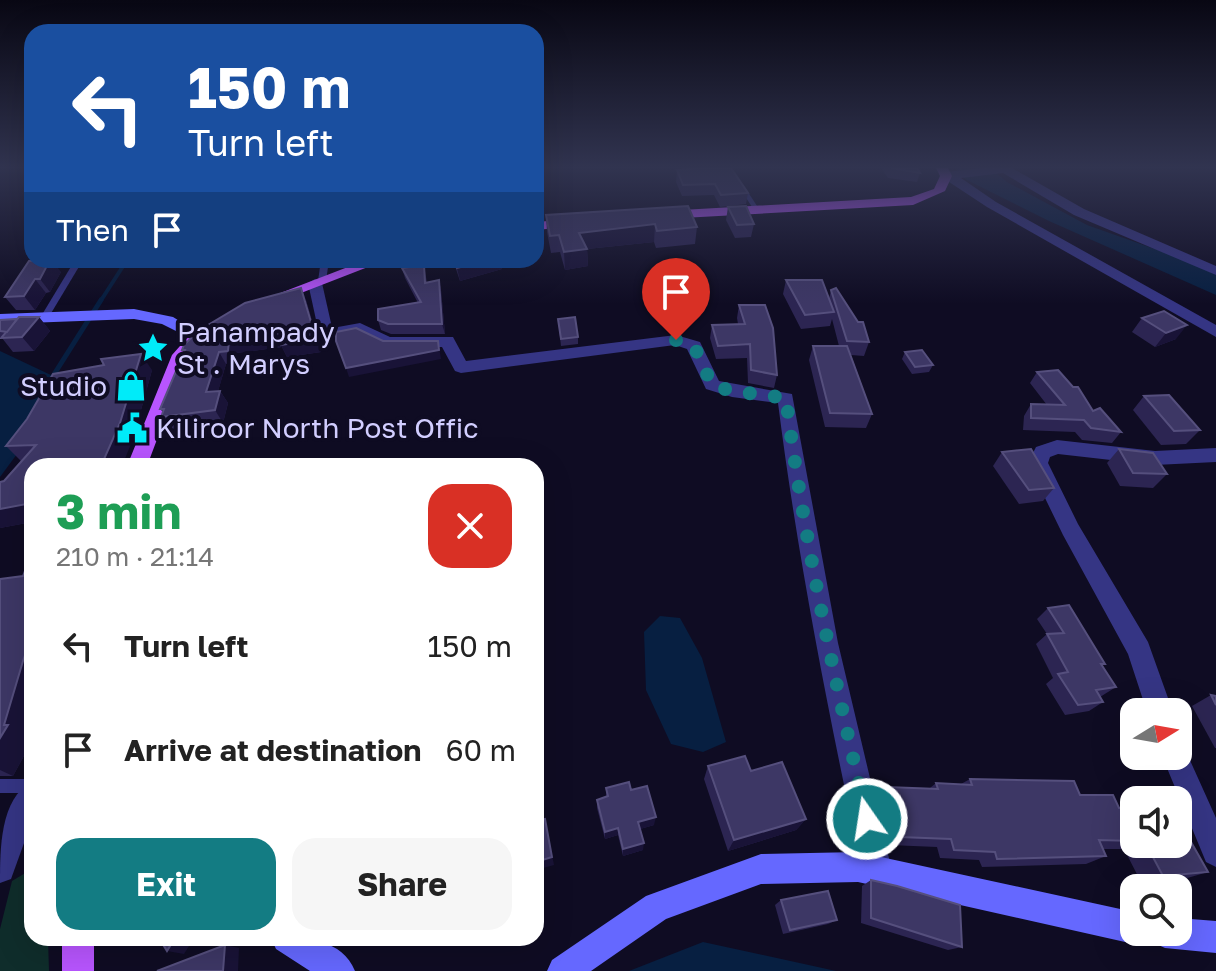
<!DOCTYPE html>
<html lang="en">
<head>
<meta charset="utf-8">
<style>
	body { margin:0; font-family:"Golos Text",sans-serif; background:#f6f6f6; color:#222; height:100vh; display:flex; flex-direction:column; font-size:30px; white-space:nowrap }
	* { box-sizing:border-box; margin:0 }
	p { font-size:26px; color:#767676 }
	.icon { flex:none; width:44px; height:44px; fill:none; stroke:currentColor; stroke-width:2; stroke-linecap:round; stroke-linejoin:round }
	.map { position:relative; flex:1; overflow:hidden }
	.side { position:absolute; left:24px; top:458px; width:520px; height:488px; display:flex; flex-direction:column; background:#fff; border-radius:24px; box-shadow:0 8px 32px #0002 }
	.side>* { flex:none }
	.hud { position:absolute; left:24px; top:24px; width:520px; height:244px; border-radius:24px; box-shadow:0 8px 32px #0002; background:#1a4fa0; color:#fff; overflow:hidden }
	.needle { width:52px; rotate:79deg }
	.tools { position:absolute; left:1120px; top:698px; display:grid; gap:16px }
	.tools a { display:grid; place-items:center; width:72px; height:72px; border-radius:16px; background:#fff; box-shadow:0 8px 32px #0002; font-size:40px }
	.pin { position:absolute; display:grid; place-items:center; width:68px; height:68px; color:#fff; margin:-82px -34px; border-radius:50% 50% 50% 0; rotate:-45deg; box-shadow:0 0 8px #0007 }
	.pin .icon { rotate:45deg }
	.me { position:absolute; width:88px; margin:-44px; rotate:347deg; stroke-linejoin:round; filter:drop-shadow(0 0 6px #0008) }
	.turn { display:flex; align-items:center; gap:28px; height:168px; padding:0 32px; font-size:36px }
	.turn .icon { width:104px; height:104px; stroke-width:2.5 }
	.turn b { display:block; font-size:56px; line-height:68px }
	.then { display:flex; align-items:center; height:76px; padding:0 32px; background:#0003; gap:16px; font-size:30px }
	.round { display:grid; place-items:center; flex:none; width:84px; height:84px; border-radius:24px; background:#f6f6f6 }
	.head { display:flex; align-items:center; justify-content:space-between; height:136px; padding:0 32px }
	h1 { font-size:48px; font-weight:700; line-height:60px; color:#1e9e55 }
	.cta { display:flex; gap:16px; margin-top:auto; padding:16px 32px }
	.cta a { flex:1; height:92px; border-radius:24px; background:#137c83; color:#fff; font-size:32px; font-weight:700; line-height:92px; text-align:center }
	.cta a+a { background:#f6f6f6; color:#222 }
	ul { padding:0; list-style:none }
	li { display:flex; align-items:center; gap:24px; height:104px; padding:0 32px }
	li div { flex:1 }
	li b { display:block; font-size:30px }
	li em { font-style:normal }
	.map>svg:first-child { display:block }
</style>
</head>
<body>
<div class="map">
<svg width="1216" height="971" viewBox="0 0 1216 971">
	<rect width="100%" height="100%" fill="#0f0c23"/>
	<path fill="#0f2d2b" d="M32 869V938H48L49 971H0V929L12 881Z"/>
	<g fill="#071f41">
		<path d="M956 168H990L1007 182 1087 225 1186 260 1216 275V295L1049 221 965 179Z"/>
		<path d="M0 351 53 376 37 427 0 477Z"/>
		<path d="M660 616 680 618 702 658 726 742 703 752 671 744 646 690 644 632Z"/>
		<path d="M703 942 836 971H629Z"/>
	</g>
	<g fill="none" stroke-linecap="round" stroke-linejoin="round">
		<path stroke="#071f41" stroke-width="4" d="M100 302 127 260"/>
		<path stroke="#071f41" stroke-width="5" d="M53 376 101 300"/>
		<g fill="#353584" fill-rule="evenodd">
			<path d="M740 186H744L759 209 758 210H754L739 187Z"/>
			<path d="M75 260H83L47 320H41L40 318Z"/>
			<path d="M321 260H329L326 281 322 283 318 281Z"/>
			<rect x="0" y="779" width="32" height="14"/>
		</g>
		<g fill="#353584" fill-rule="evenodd">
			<path d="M983 168H1012L1084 209 1216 266V275L1074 215 1003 173 961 178 996 202 1216 325V337L987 207 940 176 946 172Z"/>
			<path d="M315 279 322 283 331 323 338 327 360 323 390 337H453L466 361 676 335 700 342 719 381 792 394 838 643 892 871 888 882 877 886 866 882 862 871C829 715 798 561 778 403L732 397 706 389 687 349 675 345 461 373 455 371 442 347H386L358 333 336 337 318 329 308 283Z"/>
			<path d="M1057 440 1155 451 1216 448V462L1155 465 1058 454 1050 457 1048 463 1078 524 1148 642 1173 712H1147L1128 654 1063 535 1028 463 1036 447Z"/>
			<path d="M1178 744 1184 747 1216 818V867L1206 862 1162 756H1178Z"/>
			<path d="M32 782V821L11 879 0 883C0 849 0 798 32 782Z"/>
		</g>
		<g fill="#6568ff" fill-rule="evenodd">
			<path d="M134 309 173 317 204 336 196 341 162 324 134 319 0 324V314Z"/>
			<path d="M858 852 1134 912V932H1148L1145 939 1134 944 858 882 761 884 666 919 591 971H547L552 960 646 896 761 854Z"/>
			<path d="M1178 918 1216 921V953L1165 948 1154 943 1149 932H1178Z"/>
			<path d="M271 938C303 938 341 937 355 971H310L276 949Z"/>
		</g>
		<g fill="#b855ff" fill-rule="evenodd">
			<path d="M936 168H948L952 176 945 191 913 205 664 219 657 215 664 211 911 197 934 189 940 176Z"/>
			<path d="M572 219 579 223 577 226 536 230V222Z"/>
			<path d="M366 260H386L283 300 278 302 270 297Z"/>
			<path d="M202 327 210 332 188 357 147 466H127L172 355 196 328Z"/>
			<rect x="62" y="938" width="32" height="33"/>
		</g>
	</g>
	<g fill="#2c2552">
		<path d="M881 168H917L920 173 917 182 888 178Z"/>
		<path d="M677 170 748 193 746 204 720 207 714 195 682 196 676 182Z"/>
		<path d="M728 207 754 224 751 237 735 238 726 220Z"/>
		<path d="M546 215 697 227 695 244 656 248 654 242 587 249 588 266 565 270 560 252 551 253 547 232Z"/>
		<path d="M453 260H500L502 269 460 281Z"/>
		<path d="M29 261 61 272 50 292 46 293 35 310H16L5 297Z"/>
		<path d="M424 265 427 283 439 280 441 290 445 334H391L381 330 378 320 418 303 405 278 402 268Z"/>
		<path d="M786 280 829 299 831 290 869 342 864 356 851 355 872 414 866 428 825 427 809 360 813 346H839L832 319 830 326 801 329 783 294Z"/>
		<path d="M306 300 321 352 287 357 282 347 236 353 235 363 226 364 218 391H220L228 403 223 423 170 429 161 417 163 412 160 409 184 353 182 350Z"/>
		<path d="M739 305 777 375 774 388 748 383 747 358 716 359 710 338 712 325 738 324 737 318Z"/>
		<path d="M39 317 50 331 34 351 13 352 2 338 0 337V320Z"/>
		<path d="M1142 318 1176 339 1155 347 1132 332Z"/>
		<path d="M558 319 578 337V344L561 346Z"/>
		<path d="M905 352 933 365 929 372 912 374 902 359Z"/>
		<path d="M152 370 133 439 32 466V522L0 528 21 461 6 446Z"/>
		<path d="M1037 372 1093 411 1121 432 1112 443 1082 440 1075 432 1023 430 1024 416 1031 404 1047 405 1030 383Z"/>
		<path d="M1144 396 1200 430 1186 444 1161 445 1133 410Z"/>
		<path d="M1119 449 1167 474 1153 488 1120 486 1107 463Z"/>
		<path d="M1002 452 1054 488 1043 501 1019 504 993 466Z"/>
		<path d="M0 579 30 736 32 737V741L13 776H0Z"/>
		<path d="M1048 608 1105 664 1102 666 1116 687 1100 697 1103 702 1089 711 1065 715 1046 684 1053 678 1036 644 1047 634 1037 619Z"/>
		<path d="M1211 695 1216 696V748H1215L1192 706Z"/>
		<path d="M708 766 751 771 806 819 796 830 728 851 704 779Z"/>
		<path d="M970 779 1080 795 1119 808 1134 807V844H1178L1208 872 1184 879 1141 882 1124 849H1103L1106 856 1086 864 982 867 979 860 940 858 937 847 889 845 877 796 888 787 930 788 936 783 961 784Z"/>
		<path d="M606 788 631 790 654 825 640 829 643 850 623 856 618 835 605 839 597 808V800L606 797Z"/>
		<path d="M871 880 962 947 948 950 861 923 862 886Z"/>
		<path d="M781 900 837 920 828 924 783 934 775 905Z"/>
	</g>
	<g fill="#191337">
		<path d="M655 224 654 242 587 249 588 266 565 270 564 252 579 233Z"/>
		<path d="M50 260H52L61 272 50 292 40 279Z"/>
		<path d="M487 260H500L502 269 460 281 457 268Z"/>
		<path d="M35 279 46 293 35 310 24 296Z"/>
		<path d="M439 280 441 290 445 334 442 324Z"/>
		<path d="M301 288 306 300 321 352 287 357 282 347 236 353 235 363 228 351 229 340Z"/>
		<path d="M39 317 50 331 34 351 22 337Z"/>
		<path d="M1187 325 1176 339 1155 347 1166 333Z"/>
		<path d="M438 341 441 359 349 377 346 368Z"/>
		<path d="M219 352 226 364 214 405 206 392Z"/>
		<path d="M141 354 152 370 133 439 122 466H101Z"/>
		<path d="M220 391 228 403 223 423 215 410Z"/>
		<path d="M32 503V522L0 528V509Z"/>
		<path d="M32 635V730L30 736 32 737V741L13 776 0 770V738L23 661Z"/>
		<path d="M656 817 654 825 637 830 638 822Z"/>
		<path d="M545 819 554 865 536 870V862Z"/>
		<path d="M806 819 796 830 728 851 734 840Z"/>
		<path d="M618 828V835L605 839V832Z"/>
		<path d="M644 843 643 850 623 856V849Z"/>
		<path d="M175 938H194L184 954 167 951Z"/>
		<path d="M225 945 239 948 238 971H223Z"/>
	</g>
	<g fill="#3d3765" stroke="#554f7d" stroke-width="2">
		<path d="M703 168H731L748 193 721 195 715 184 683 185 677 170Z"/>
		<path d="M891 168H917L920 173Z"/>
		<path d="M688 206 697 227 657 231 655 224 579 233 587 249 564 252 559 235 550 236 546 215Z"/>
		<path d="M746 206 754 224 737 225 728 207Z"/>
		<path d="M40 260H50L40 279H35L24 296 5 297 29 261Z"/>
		<path d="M455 260H487L457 268Z"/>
		<path d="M424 265 425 283 439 280 442 324H388L378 320V309L421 302 402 268Z"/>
		<path d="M786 280H822L834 312 805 315Z"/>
		<path d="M301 288 316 339 281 345 282 333 229 340 228 351 219 352 206 392 220 391 215 410 161 417 164 409H160L185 350H182L184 345 198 331 245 303Z"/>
		<path d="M836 288 858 322H863L869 342 847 341 831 290Z"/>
		<path d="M739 305H765L773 328 777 375 751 370 750 344 718 346 712 325 745 324Z"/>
		<path d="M1164 311 1187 325 1166 333 1142 318Z"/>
		<path d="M19 317H39L22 337 1 338Z"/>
		<path d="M575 317 578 337 561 339 558 319Z"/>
		<path d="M17 319 7 332 0 331V320Z"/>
		<path d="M356 328 383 341H438L439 350 346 368 336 341V332Z"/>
		<path d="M813 346H847L872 414 830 413Z"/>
		<path d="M922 350 933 365 915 367 905 352Z"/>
		<path d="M141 354 120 423 101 466H32V503L0 509V482L4 481 36 445 6 446 27 419 53 374 104 365 101 359Z"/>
		<path d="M1058 370 1073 387H1078L1093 411 1100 408 1121 432 1091 428 1084 420 1031 418V404L1065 405 1037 372Z"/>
		<path d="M1169 395 1200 430 1174 431 1144 396Z"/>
		<path d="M1031 449 1054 488 1029 490 1002 452Z"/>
		<path d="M1119 449 1153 453 1167 474 1133 473Z"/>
		<path d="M32 557V635L23 661 4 725H8L0 738V579L23 576 30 558Z"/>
		<path d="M1069 605 1105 664H1101L1116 687 1096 690 1103 702 1078 705 1058 674 1068 672 1047 634 1064 633 1048 608Z"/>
		<path d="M1211 695 1216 696V705Z"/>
		<path d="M745 756 751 771 782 762 806 819 734 840 708 766Z"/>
		<path d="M970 779 1074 781 1080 795H1113L1119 808 1134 807V841L1099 840 1106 856 997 859 995 852 954 850 951 839 900 837 888 787 938 789 936 783 972 785Z"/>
		<path d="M629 782 631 790 647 786 656 817 638 822 644 843 623 849 618 828 605 832 597 800 608 796 606 788Z"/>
		<path d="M545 819 552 857 536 862V821Z"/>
		<path d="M1178 819 1208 872 1163 876 1146 844H1178Z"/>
		<path d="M871 880 897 886 960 905 962 947 871 918Z"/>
		<path d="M828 891 837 920 790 930 781 900Z"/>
		<path d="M159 938H175L167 951Z"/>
		<path d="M225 945 223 971H157Z"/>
	</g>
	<linearGradient id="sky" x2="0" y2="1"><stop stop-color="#080713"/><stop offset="0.55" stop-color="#313450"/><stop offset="1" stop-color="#313450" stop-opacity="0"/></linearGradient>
	<rect width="1216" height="304" fill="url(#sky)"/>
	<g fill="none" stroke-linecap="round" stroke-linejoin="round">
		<path stroke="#137c83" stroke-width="14" stroke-dasharray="0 25.2" d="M676 340 694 346 712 385 732 391 786 398C804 541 835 680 867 819"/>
	</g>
	<defs>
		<g id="sight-bare" transform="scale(2.4)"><path d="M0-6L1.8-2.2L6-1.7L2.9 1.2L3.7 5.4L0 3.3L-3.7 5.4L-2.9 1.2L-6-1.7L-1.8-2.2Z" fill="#00ebf9" stroke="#0f0c23" stroke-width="2.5" paint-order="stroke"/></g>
		<g id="shop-bare" transform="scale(2.4)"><path d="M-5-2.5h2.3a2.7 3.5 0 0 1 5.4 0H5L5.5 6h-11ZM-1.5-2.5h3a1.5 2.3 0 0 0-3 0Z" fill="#00ebf9" stroke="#0f0c23" stroke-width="2.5" paint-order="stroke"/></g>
		<g id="civic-bare" transform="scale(2.4)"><path d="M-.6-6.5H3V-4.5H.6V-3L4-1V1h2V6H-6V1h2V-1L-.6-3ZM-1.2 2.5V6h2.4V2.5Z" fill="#00ebf9" stroke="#0f0c23" stroke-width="2.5" paint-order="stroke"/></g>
	</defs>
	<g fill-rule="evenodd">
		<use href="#sight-bare" x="153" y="348"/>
		<use href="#shop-bare" x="131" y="386"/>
		<use href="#civic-bare" x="132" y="428"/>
	</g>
	<g text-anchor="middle" stroke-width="8" stroke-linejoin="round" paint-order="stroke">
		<g font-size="28" fill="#d2ceff" stroke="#0f0c23" text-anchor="start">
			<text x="177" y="342">Panampady<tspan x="177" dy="32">St . Marys</tspan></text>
			<text x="107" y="396" text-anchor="end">Studio</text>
			<text x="156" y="438">Kiliroor North Post Offic</text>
		</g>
	</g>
</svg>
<div class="tools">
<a><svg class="needle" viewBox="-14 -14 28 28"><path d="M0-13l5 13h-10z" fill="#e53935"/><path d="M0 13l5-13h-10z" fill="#767676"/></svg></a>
<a><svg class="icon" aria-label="sound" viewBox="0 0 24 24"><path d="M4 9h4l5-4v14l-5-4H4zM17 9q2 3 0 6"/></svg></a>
<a><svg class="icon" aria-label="search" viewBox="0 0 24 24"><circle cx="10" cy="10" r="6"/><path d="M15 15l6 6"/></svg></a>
</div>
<div class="pin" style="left:676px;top:340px;background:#d93025"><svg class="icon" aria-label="arrive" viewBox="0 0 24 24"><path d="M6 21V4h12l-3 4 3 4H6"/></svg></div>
<svg class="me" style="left:867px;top:819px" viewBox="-20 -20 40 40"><circle r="17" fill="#137c83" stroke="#fff" stroke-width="3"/><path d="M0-11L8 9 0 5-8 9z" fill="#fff"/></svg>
<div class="hud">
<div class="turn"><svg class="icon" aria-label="left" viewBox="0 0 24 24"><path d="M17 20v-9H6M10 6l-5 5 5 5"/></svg><div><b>150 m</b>Turn left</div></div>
<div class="then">Then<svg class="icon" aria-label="arrive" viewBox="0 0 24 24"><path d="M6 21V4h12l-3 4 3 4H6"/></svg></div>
</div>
<section class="side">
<div class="head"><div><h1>3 min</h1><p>210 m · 21:14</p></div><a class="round" style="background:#d93025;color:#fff"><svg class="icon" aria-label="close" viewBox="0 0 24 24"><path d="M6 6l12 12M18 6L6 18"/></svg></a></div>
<ul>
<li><svg class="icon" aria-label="left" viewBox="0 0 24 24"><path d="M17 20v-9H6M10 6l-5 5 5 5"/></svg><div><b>Turn left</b></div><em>150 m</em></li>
<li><svg class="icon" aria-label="arrive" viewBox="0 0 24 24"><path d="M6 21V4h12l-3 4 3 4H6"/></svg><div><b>Arrive at destination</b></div><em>60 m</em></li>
</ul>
<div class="cta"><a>Exit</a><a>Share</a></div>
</section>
</div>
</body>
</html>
